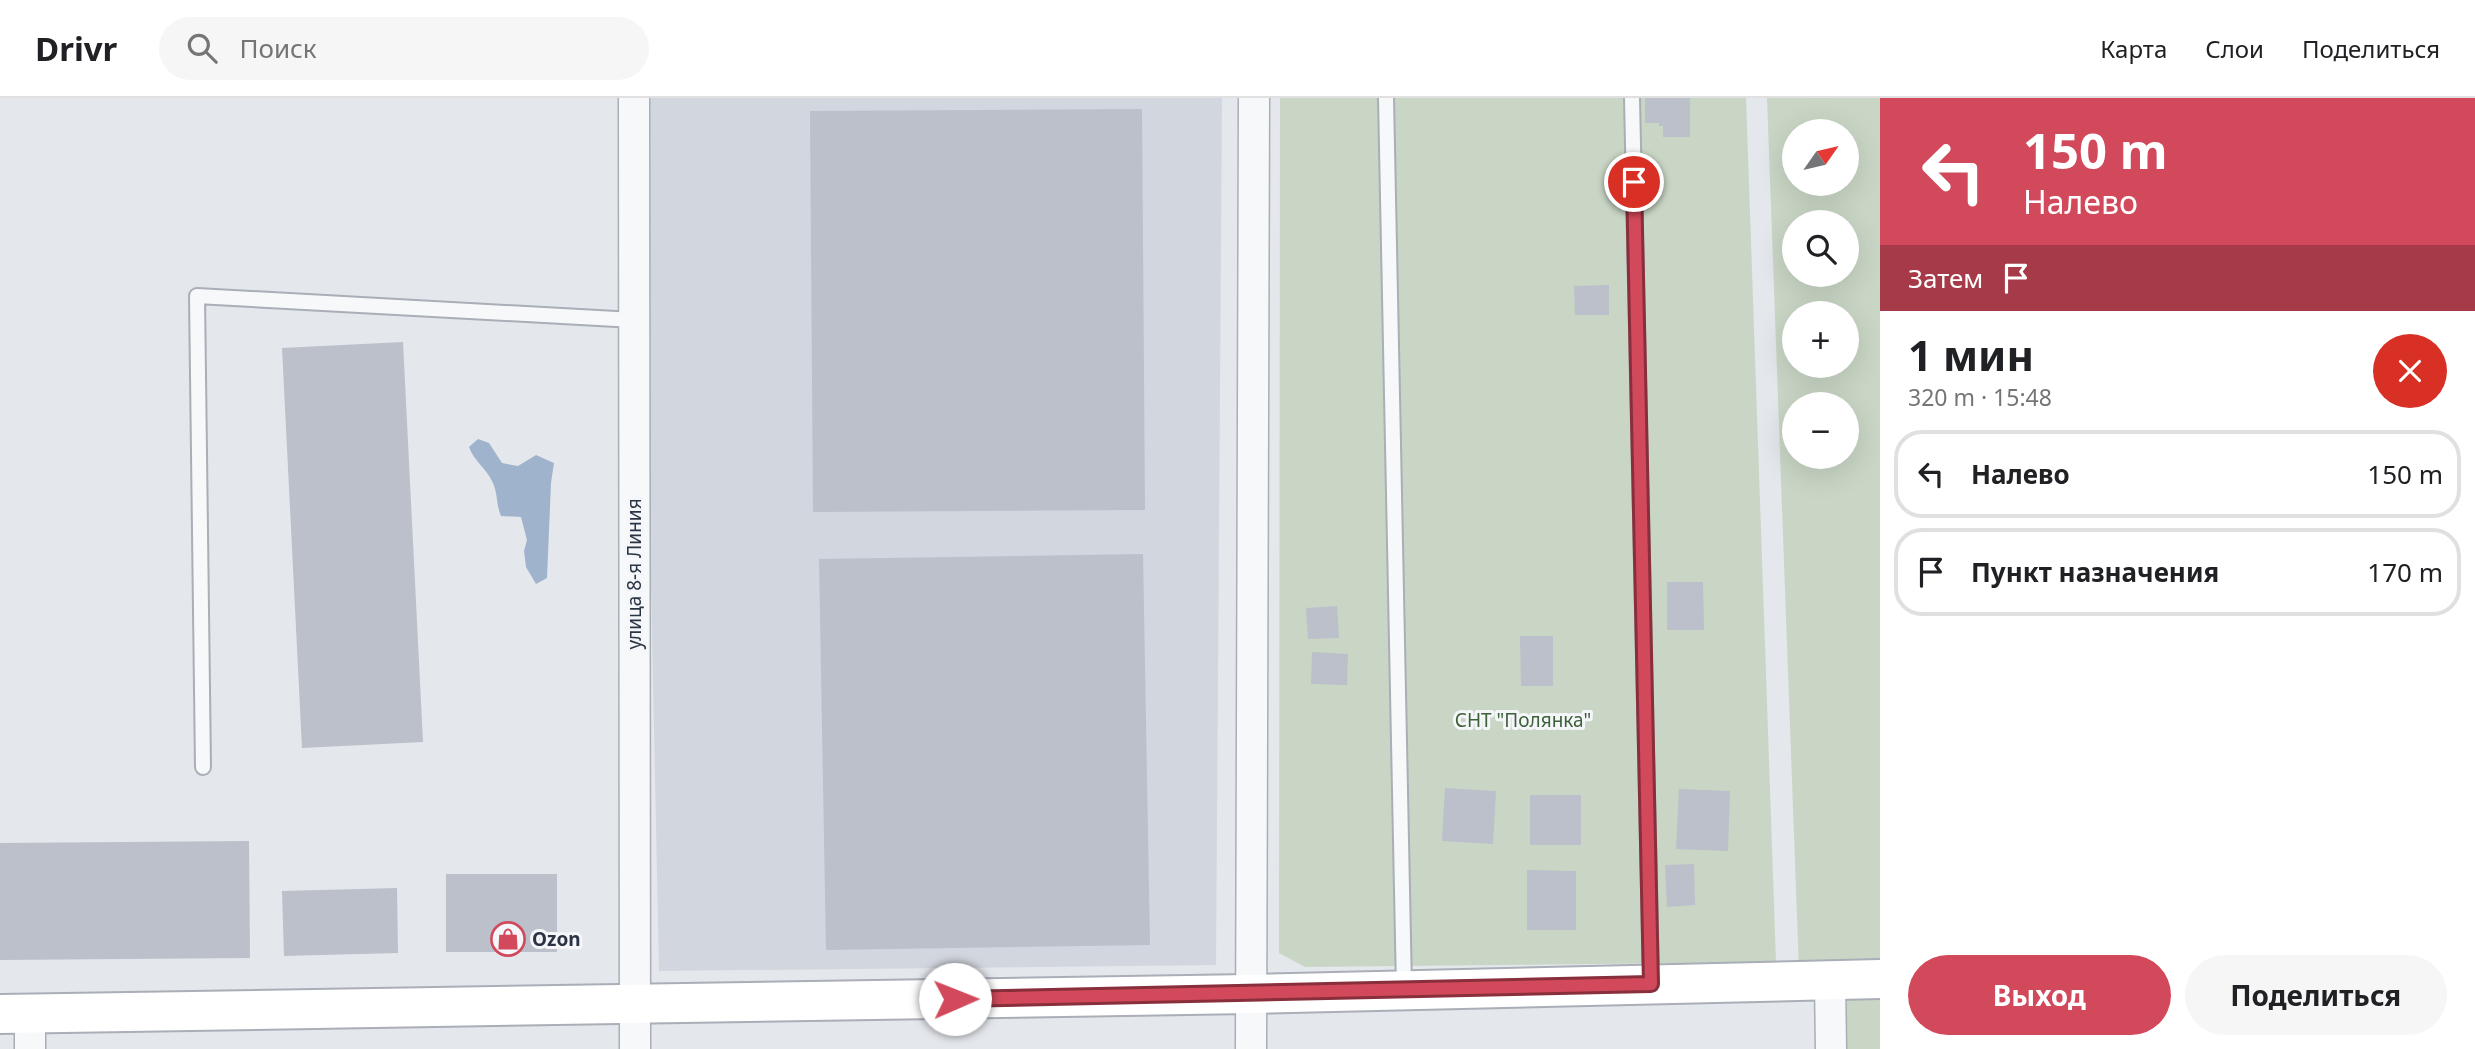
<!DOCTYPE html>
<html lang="ru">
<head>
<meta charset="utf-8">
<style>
	body { margin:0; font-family:"Noto Sans",sans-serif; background:#f6f6f6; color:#202124; height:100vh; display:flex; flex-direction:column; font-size:26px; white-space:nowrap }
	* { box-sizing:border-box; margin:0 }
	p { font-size:23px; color:#757577 }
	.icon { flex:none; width:38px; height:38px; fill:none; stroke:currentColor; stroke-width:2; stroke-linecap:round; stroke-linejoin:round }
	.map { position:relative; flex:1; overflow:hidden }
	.details { display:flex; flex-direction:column; background:#fff; width:595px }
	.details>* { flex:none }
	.banner { background:#d1495b; color:#fff; overflow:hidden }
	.needle { width:46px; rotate:56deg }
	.fabs { position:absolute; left:1782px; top:21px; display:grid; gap:14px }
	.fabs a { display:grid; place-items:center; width:77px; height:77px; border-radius:50%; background:#fff; box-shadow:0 7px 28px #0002; font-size:35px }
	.pin { position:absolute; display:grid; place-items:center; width:60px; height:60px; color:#fff; margin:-30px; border:4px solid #fff; border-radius:50%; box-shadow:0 2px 7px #0007 }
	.me { position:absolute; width:77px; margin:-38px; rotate:89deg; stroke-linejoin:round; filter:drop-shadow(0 0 5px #0008) }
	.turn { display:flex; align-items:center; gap:24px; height:147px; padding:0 28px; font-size:32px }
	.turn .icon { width:91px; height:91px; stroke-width:2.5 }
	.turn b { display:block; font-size:49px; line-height:60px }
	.then { display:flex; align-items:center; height:66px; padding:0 28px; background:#0003; gap:14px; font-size:26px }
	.round { display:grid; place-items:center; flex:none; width:74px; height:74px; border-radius:37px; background:#f6f6f6 }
	.overview { display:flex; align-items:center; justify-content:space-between; height:119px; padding:0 28px }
	h1 { font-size:42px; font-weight:700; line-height:52px }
	.button { display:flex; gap:14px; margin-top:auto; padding:14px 28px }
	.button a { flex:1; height:80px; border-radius:42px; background:#d1495b; color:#fff; font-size:28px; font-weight:700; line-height:80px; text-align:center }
	.button a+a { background:#f6f6f6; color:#202124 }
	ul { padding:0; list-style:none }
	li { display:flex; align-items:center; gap:21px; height:88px; margin:0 14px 10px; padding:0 14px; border:4px solid #e0e0e0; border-radius:28px }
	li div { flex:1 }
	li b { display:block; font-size:26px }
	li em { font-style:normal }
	header { display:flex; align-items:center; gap:42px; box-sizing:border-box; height:98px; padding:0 35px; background:#fff; border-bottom:2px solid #e0e0e0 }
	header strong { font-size:33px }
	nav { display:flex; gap:38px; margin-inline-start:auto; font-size:24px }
	.search { width:490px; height:63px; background:#f6f6f6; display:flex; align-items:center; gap:18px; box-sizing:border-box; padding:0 24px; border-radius:38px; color:#757577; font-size:26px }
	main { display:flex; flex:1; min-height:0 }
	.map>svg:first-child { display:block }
</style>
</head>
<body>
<header>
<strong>Drivr</strong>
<div class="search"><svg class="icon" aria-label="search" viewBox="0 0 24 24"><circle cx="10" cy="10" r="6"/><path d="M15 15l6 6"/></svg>Поиск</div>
<nav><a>Карта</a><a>Слои</a><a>Поделиться</a></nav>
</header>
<main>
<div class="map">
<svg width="1880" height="951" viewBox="0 0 1880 951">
	<rect width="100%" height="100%" fill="#e4e7ec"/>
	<path fill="#d2d6de" d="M641 0H1222L1216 867 659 873Z"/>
	<g fill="#c9d6c5" fill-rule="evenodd">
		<path d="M1280 0H1746L1776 864 1305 869 1279 855Z"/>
		<path d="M1767 0H1880V867L1799 874ZM1794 33H1846V86H1794ZM1794 124H1846V177H1794ZM1794 215H1846V268H1794ZM1794 306H1846V359H1794Z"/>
		<path d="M1836 891H1880V951H1838Z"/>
	</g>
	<path fill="#9fb4cc" d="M478 341 489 345 502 365 518 368 536 357 554 365 551 385 547 480 536 486 526 469 524 453 527 442 521 419 501 418C496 407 498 394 492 383 486 370 474 363 469 349Z"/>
	<g fill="#bbc0ca">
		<path d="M1645 0H1690V39H1663V28H1659V25H1645Z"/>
		<path d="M1142 11 1145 412 813 414 810 13Z"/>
		<path d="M1609 187V217H1575L1574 188Z"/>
		<path d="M403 244 423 644 302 650 282 250Z"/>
		<path d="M1143 456 1150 847 826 852 819 461Z"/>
		<path d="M1667 484H1703L1704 532H1667Z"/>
		<path d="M1337 508 1339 540 1308 541 1306 510Z"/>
		<path d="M1520 538H1553V588H1521Z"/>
		<path d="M1312 554 1348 556 1347 587 1311 586Z"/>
		<path d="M1445 690 1496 693 1493 746 1442 743Z"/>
		<path d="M1679 691 1730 693 1728 753 1676 751Z"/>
		<rect x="1530" y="697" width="51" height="50"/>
		<path d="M249 743 250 860 0 862V745Z"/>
		<path d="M1694 766 1695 807 1667 809 1665 767Z"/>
		<path d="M1527 772 1576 773V832H1527Z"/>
		<rect x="446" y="776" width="111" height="78"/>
		<path d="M397 790 398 855 284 858 282 793Z"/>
	</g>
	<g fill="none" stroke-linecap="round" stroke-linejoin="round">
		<g stroke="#a9aeb7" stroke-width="18">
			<g id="lane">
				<path d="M1386 0 1404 891"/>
				<path d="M1632 0 1651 885"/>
				<path d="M203 669 197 198 634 222"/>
			</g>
		</g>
		<g stroke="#a9aeb7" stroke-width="33">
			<g id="street">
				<path d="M634 0 635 951"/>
				<path d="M1830 882 1831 951"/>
				<path d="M30 916V951"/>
				<path d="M1251 951 1254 0"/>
			</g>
		</g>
		<g stroke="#a9aeb7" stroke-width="42">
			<path id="secondary" d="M0 916 1250 896 1880 881"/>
		</g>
		<use href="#lane" stroke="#f7f8fa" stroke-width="14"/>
		<use href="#street" stroke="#f7f8fa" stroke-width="30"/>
		<use href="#secondary" stroke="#fff" stroke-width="38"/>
	</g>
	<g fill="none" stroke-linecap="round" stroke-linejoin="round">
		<g stroke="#882f3b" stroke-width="18">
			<path id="route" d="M955 901 1651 886 1634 84"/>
		</g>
		<use href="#route" stroke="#d1495b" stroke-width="12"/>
	</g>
	<defs>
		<g id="shop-ring" transform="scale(1.75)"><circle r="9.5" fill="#f4f6f9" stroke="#d1495b" stroke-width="1.5"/><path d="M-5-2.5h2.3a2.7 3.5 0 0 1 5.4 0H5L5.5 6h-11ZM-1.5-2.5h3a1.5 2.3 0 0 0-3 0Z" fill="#d1495b"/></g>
	</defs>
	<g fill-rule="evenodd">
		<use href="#shop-ring" x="508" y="841"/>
	</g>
	<g text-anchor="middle" stroke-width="6" stroke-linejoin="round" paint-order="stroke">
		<g font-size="19" fill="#2b3445" stroke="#f4f6f9">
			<text transform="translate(634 476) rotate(-90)" y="7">улица 8-я Линия</text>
		</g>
		<g font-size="19" fill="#3f6138" stroke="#f4f6f9">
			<text x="1523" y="629">СНТ "Полянка"</text>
		</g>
		<g font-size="19" font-weight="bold" fill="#2b3445" stroke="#f4f6f9" text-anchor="start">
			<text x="532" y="848">Ozon</text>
		</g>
	</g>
</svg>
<div class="fabs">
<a><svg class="needle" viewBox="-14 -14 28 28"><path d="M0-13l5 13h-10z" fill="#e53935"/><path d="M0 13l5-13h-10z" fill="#757577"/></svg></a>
<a><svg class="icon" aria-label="search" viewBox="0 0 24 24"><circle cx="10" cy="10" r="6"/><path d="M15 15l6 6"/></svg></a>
<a>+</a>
<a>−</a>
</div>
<div class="pin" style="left:1634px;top:84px;background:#d93025"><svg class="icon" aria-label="arrive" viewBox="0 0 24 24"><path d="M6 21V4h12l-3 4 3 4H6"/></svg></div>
<svg class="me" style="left:955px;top:901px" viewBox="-20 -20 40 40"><circle r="19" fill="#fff"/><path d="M0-13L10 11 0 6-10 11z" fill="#d1495b"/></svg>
</div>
<section class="details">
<div class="banner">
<div class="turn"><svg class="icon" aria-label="left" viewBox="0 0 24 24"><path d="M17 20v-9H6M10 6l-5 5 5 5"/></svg><div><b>150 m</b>Налево</div></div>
<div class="then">Затем<svg class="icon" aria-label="arrive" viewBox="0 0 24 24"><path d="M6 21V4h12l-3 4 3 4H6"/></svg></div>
</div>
<div class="overview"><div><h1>1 мин</h1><p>320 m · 15:48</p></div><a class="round" style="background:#d93025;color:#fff"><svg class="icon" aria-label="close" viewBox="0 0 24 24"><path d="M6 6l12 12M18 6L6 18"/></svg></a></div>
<ul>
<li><svg class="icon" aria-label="left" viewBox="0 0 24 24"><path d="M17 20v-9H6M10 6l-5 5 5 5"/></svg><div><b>Налево</b></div><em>150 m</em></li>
<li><svg class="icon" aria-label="arrive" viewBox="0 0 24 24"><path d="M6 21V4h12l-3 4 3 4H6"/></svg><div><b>Пункт назначения</b></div><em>170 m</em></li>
</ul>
<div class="button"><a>Выход</a><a>Поделиться</a></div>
</section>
</main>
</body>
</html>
